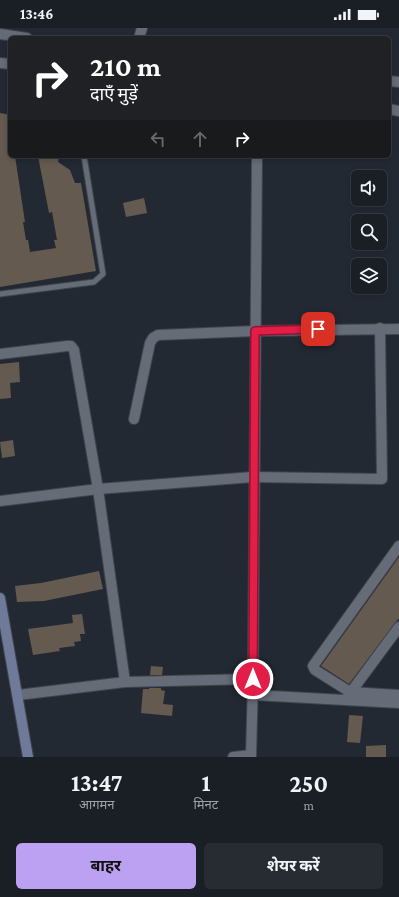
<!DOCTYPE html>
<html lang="hi">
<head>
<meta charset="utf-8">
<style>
	body { margin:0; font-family:"Crimson Pro","Noto Sans Devanagari",serif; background:#272c32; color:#f1f3f6; height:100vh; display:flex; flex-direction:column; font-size:15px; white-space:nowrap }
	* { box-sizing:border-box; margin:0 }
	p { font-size:13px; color:#9fa2a7 }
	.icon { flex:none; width:22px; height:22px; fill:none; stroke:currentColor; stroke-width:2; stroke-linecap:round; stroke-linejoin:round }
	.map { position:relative; height:729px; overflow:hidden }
	.panel { display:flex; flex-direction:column; background:#1a1f26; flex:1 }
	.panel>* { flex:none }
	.banner { position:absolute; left:8px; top:8px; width:383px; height:122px; border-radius:6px; box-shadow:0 2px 6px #0003,0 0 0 1px #383d43; background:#202124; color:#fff; overflow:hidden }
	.buttons { position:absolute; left:351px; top:142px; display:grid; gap:8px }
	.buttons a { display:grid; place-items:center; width:36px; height:36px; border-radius:6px; background:#1a1f26; box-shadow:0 2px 6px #0003,0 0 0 1px #383d43; font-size:20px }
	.pin { position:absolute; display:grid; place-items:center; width:34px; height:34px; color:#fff; margin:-17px; border-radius:8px; box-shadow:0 2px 6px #0006 }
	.me { position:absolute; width:44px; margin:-22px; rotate:0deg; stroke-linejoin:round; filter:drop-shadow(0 0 3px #0008) }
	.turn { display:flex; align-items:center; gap:14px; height:84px; padding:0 16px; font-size:18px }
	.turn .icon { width:52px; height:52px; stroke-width:2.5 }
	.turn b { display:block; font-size:28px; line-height:34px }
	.lanes { display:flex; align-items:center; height:38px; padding:0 16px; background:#0003; justify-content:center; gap:20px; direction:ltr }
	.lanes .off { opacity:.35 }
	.eta { display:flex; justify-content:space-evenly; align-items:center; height:68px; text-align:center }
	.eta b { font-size:24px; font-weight:700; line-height:28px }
	.action { display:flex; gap:8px; margin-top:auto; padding:8px 16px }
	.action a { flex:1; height:46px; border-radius:6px; background:#bca0f2; color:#111; font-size:16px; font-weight:700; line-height:46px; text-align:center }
	.action a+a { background:#272c32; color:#f1f3f6 }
	.status { display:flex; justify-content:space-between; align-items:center; height:28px; padding:0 20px; background:#1a1f26; direction:ltr }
	.status svg { height:11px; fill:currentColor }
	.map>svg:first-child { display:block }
</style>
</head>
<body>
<div class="status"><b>13:46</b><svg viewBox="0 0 49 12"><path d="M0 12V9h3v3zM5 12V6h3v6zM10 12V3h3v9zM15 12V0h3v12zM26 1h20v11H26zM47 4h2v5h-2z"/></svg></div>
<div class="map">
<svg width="399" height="729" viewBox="0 0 399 729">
	<rect width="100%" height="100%" fill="#232933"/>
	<g fill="#645a50">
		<path d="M0 85 10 87V128H15L25 194H23L26 212H28L30 224 56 220 54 212H57L52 184 49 185 38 128H59L58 134 70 142 75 155H81L96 243 0 259Z"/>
		<path d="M144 170 147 185 126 189 123 175Z"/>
		<path d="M19 334 20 354 10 355 11 370 0 371V336Z"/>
		<path d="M13 412 15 428 2 430 0 414Z"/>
		<path d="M399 529V590L349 656 321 638Z"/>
		<path d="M99 543 103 561 44 573 17 574 15 558 41 555Z"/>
		<path d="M82 586 85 606H80L81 613 74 614 75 618 59 620 60 623 33 627 28 601 73 595 72 587Z"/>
		<path d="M151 638 163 639 162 647H150Z"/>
		<path d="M149 660H161V662L165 663 163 676 173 677 172 688 141 685 143 661H149Z"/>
		<path d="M349 687 363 688 360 715 347 714Z"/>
		<path d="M386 717V729H366V718Z"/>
	</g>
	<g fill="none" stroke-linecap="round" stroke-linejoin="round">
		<g stroke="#40444c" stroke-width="7">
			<path id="lane" d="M0 266 94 254 103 246 84 128"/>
		</g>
		<g stroke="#40444c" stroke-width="12">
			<g id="street">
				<path d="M0 6 27 10"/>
				<path d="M139 10 142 0"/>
				<path d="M0 35 10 36"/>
				<path d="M389 53 399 54"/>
				<path d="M389 81 399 83"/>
				<path d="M0 326 67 318H71L74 322 98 461 125 654"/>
				<path d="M134 391 150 315 153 310 158 307 255 303 399 301"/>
				<path d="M0 473 98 461 253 449 382 451 380 300"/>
				<path d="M399 518 313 638 315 642 350 664 399 667"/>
				<path d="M18 667 125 654 253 651"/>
				<path d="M253 667 399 675"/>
				<path d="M348 668 399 599"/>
				<path d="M233 729 251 727"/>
				<path d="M251 729 253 651 257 128"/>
			</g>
		</g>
		<g stroke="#40444c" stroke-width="12">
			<path id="secondary" d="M0 570 28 729"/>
		</g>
		<use href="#lane" stroke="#656b77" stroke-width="5"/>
		<use href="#street" stroke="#656b77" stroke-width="10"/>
		<use href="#secondary" stroke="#6f7999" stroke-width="10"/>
	</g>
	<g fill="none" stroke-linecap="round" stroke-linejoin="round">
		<g stroke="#92132f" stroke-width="10">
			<path id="route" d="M253 651 255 303 318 301"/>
		</g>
		<use href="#route" stroke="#e11d48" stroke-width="7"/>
	</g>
</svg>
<div class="buttons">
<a><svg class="icon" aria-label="sound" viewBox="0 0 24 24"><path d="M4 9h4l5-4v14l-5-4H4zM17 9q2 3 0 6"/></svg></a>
<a><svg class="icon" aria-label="search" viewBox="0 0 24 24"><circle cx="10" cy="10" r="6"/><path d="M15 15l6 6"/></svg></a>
<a><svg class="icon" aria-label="layers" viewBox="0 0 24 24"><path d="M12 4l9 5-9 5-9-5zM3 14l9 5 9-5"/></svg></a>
</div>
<div class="pin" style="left:318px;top:301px;background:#d93025"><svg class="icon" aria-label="arrive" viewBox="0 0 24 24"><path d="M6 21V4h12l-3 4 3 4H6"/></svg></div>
<svg class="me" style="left:253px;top:651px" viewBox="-20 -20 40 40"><circle r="17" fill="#e11d48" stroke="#fff" stroke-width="3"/><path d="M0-11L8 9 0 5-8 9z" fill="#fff"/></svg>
<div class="banner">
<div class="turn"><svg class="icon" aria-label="right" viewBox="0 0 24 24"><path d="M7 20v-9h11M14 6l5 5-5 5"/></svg><div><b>210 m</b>दाएँ मुड़ें</div></div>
<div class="lanes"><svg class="icon off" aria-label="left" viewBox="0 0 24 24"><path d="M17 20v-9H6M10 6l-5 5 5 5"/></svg><svg class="icon off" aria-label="ahead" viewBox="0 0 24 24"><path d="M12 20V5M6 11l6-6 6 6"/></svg><svg class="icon" aria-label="right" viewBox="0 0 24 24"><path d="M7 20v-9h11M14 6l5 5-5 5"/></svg></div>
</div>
</div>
<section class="panel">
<div class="eta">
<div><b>13:47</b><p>आगमन</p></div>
<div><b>1</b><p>मिनट</p></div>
<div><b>250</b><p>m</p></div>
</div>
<div class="action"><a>बाहर</a><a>शेयर करें</a></div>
</section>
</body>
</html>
